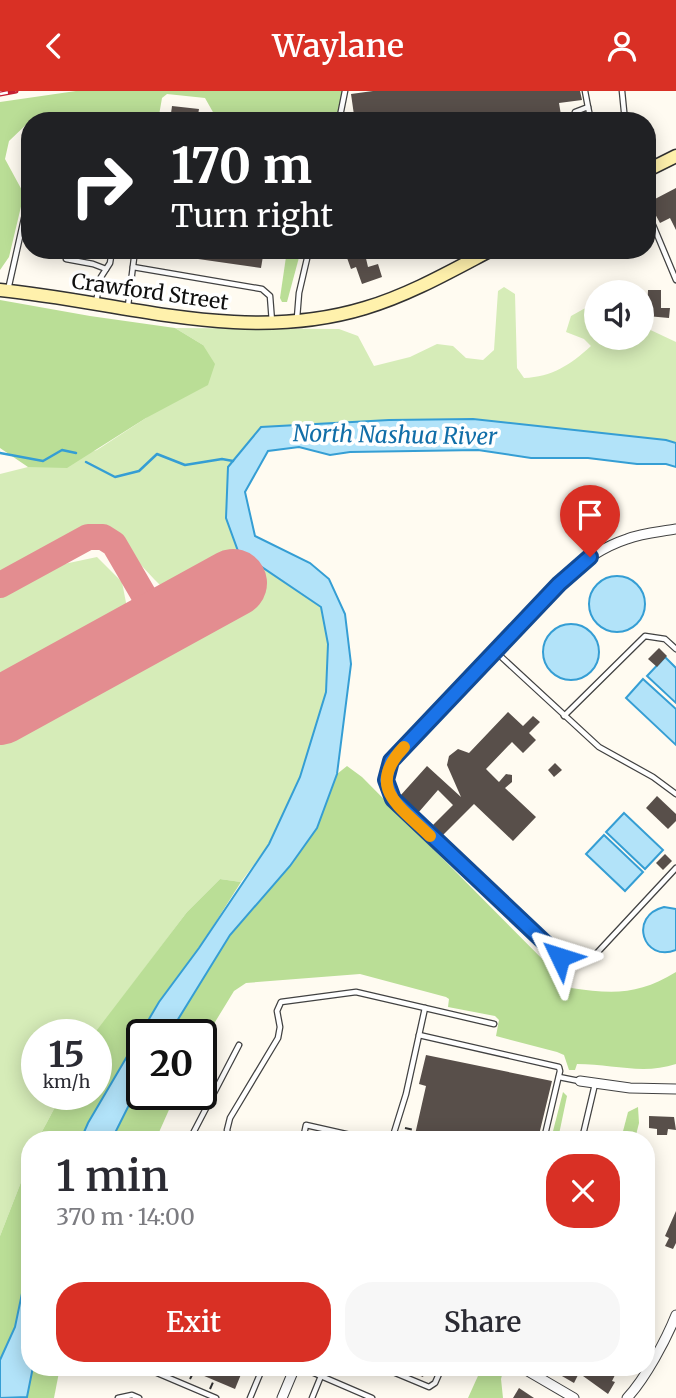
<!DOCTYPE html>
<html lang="en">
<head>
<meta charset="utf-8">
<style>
	body { margin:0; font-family:Merriweather,serif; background:#f7f7f7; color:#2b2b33; height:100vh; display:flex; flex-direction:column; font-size:26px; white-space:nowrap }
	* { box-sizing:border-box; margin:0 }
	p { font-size:23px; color:#7c7c81 }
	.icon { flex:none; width:38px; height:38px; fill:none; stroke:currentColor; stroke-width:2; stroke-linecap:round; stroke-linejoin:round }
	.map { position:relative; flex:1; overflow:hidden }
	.side { position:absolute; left:21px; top:1040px; width:634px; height:245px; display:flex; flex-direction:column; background:#fff; border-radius:28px; box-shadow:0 4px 18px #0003 }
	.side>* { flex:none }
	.hud { position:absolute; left:21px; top:21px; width:635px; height:147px; border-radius:28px; box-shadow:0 4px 18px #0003; background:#202124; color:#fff; overflow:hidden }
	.fabs { position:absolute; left:584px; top:189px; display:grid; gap:14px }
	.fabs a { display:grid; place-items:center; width:70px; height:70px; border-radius:50%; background:#fff; box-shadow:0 4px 18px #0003; font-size:35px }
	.speed { position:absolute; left:21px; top:928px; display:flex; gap:14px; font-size:35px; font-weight:700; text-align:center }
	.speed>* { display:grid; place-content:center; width:91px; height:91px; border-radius:50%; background:#fff; box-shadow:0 4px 18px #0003; line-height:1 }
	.speed small { font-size:18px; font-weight:400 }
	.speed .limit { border:4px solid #111; border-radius:10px; background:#fff; color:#111 }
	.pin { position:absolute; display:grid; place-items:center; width:60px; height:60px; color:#fff; margin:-72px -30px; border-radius:50% 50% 50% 0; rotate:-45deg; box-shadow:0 0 7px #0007 }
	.pin .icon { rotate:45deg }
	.me { position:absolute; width:77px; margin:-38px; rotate:311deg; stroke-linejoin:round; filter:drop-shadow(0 0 5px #0008) }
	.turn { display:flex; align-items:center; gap:24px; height:147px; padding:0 35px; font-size:32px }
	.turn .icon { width:91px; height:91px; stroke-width:2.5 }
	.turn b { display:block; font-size:49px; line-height:60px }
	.round { display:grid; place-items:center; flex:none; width:74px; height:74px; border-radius:28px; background:#f7f7f7 }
	.summary { display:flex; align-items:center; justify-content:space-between; height:119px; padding:0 35px }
	h1 { font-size:42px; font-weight:600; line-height:52px }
	.cta { display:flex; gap:14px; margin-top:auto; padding:14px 35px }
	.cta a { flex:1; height:80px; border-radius:28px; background:#d93025; color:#fff; font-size:28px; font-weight:600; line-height:80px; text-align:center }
	.cta a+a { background:#f7f7f7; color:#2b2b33 }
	header { display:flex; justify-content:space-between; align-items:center; height:91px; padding:0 35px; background:#d93025; color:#fff; font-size:32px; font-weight:600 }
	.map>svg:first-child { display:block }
</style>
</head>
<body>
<header><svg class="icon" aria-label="back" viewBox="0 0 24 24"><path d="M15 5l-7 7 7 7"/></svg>Waylane<svg class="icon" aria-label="person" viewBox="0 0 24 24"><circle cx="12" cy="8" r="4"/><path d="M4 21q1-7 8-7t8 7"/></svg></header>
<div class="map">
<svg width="676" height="1307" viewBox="0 0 676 1307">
	<rect width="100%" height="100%" fill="#fffbf1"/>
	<g fill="#d6ecb8">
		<path d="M504 196 515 203 517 277 524 287C552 286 570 274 591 255L584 248 566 241 571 225 589 215 597 216V247H642V235L676 251V352L473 328 294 333 228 376 238 460 321 516 328 553 326 601 300 685 269 753 241 791 220 788 187 821 95 943H37V1003H62L38 1048H30V1068L0 1145V646L247 510 223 470 167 501C158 492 149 483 140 473 122 452 111 427 78 441L0 483V383L28 376 45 375 97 359 146 327 203 254 175 237 339 238 358 245 374 275 410 266 437 253 453 255 466 267 483 269 494 259 498 200Z"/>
		<path d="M97 466 122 491 128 522 0 594V505L64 473Z"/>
	</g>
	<g fill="#bade96">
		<path d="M76 0H343L336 30H218L205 7 167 3 162 7 158 30H30L9 50 5 68 24 103 9 166 0 179V11Z"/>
		<path d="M287 159H301L287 211H282L280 207Z"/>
		<path d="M0 209 90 225 175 237 203 254 215 273 208 294 146 327 67 377 28 376 0 357Z"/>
		<path d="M347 675 362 686 571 897C613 903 639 904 676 881V973C643 984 612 973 577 973L575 979H569L564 964 557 961 496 945 499 929 495 925 448 916 449 908 446 906 360 883 246 892 234 900 201 954V943H169L230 844 290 775 317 737 337 683Z"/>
		<path d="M220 788 241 791 199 857 159 911 88 1032 81 1048H38L62 1003H96L95 943 97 939 187 821Z"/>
		<path d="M142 988V1003H176L156 1048H112Z"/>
		<path d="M563 1001 567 1005 558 1048H551Z"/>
		<path d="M638 1016 639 1032 635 1048H621L628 1021Z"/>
		<path d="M30 1068V1164L15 1236 0 1269V1145Z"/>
		<path d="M33 1276H60L54 1307H26Z"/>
		<path d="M482 1276H504L501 1288 503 1307H468Z"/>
	</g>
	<g fill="#b2e3f9" stroke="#359ed4" stroke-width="2">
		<path d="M473 328 666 349 676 352V376L666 373H637L588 367H531L478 359 350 361 330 364 299 356 268 360 245 401 255 445 310 472 329 488 345 523 351 573 337 683 317 737 290 775 230 844 169 943H142V988L112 1048H81L88 1032 159 911 199 857 269 753 300 686 326 601 328 553 321 516 238 460 226 427 228 376 261 336 389 329Z"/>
		<circle cx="617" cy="513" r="28"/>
		<circle cx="571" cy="561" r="28"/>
		<path d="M665 566 676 577V612L647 585Z"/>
		<path d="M643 588 676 618V654L626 607Z"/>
		<path d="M624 722 663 759 645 778 606 741Z"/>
		<path d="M604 744 643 781 625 800 586 763Z"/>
		<path d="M664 816 676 818V859C643 872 628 825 664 816Z"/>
		<path d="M30 1164V1276H33L27 1306 0 1307V1269L15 1236Z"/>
	</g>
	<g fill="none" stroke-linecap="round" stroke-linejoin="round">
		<g stroke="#359ed4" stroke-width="2.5">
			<path d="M0 362 43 370 62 359 76 362"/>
			<path d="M86 371 115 386 139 380 157 363 185 374 222 368 233 370"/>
		</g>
		<path stroke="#e38d90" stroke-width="26" d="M0 494 88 446H103L114 453 146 508 149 516 145 533 132 547"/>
		<path stroke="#e38d90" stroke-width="68" d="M0 620 233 492"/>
	</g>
	<g fill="#584f4a">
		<path d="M373 0H580L582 9 559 12 561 24 550 25 551 30H362L361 23 354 24 351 3Z"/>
		<path d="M172 15 199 18 197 30H170Z"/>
		<path d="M676 97V139L670 127 660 132 654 121 655 108Z"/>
		<path d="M170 159H264L261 177 170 164Z"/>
		<path d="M364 159 368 176 378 173 382 186 362 193 356 176 351 178 346 164Z"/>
		<path d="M648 199H661V217H670L669 227 647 225Z"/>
		<path d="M659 557 667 565 657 576 648 568Z"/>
		<path d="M508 621 523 635 533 625 540 631 529 642 536 649 523 662 512 651 486 678 499 691 506 683 512 684V691L505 697 536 726 513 750 474 713 443 744 433 734 453 714 438 699 418 722 400 705 427 675 461 706 447 674 449 665 458 658 469 662Z"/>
		<path d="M555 672 562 679 554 686 548 679Z"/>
		<path d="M657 705 676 723V730L668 738 646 717Z"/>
		<path d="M665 763 672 770 663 779 656 772Z"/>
		<path d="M426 964 552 990 538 1048H414L426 995 419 993Z"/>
		<path d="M649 1025 674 1026 676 1039 668 1038 667 1044H657V1038L649 1037Z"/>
		<path d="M676 1120V1152L673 1158 665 1155 669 1147 665 1145Z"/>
		<path d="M183 1276H244L235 1298Z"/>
		<path d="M398 1276H427L423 1286Z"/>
		<path d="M558 1276H568L579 1282 574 1292 555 1281Z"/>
		<path d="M588 1276H607L606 1279 615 1284 612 1290 615 1291 608 1303 583 1285Z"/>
		<path d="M519 1297 534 1307H513Z"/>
	</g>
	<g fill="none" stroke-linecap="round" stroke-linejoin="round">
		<g stroke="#424242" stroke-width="7">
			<g id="service">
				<path d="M585 0 588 16"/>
				<path d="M622 0 625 30"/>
				<path d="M339 30 345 0"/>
				<path d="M573 30 575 21 588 16 591 30"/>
				<path d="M648 122 676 189"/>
				<path d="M66 168 93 173 106 178"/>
				<path d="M133 176 262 198 270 205 272 231"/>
				<path d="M8 199 30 101"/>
				<path d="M96 211 101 186 110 172 112 159"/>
				<path d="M128 215 135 159"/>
				<path d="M297 227 299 202 309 159"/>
				<path d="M564 625 645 545 665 548 676 558"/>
				<path d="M676 703 653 686 599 656 496 561 391 670 386 689 393 708 553 861C568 871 582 872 596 863L676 777"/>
				<path d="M419 944 559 976 560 980 544 1048"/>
				<path d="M559 986 579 990"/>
				<path d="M190 1048 239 954"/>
				<path d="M229 1048 227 1039 230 1027 278 947 280 936 277 920 281 911 356 901 494 933"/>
				<path d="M303 1048 306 1034 368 1048"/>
				<path d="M392 1048 406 1003 425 917"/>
				<path d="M582 1048 595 993"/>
				<path d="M143 1276 216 1307"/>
				<path d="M300 1276 372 1307"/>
				<path d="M381 1276 429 1296 435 1292 442 1276"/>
				<path d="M118 1307 132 1304 139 1307"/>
				<path d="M250 1307 263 1276"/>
				<path d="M312 1307 321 1285"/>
			</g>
		</g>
		<g stroke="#424242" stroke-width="11">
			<g id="minor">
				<path d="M496 561C532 519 572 466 627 448 643 442 660 441 676 438"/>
				<path d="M580 990 630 997 676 998"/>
				<path d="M521 1276 574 1307"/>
				<path d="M282 1307 295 1276"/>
				<path d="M627 1307C645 1288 666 1249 676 1224"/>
			</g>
		</g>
		<g stroke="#313131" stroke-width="15">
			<g id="secondary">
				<path d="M648 79 676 65"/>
				<path d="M0 199C122 211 243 254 365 217 409 204 451 180 491 159"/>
			</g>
		</g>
		<g stroke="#313131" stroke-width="2" stroke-dasharray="7 3.5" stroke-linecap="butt">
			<path d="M405 1037 414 1039"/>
			<path d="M400 1046 409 1048"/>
			<path d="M190 1288 194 1280"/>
			<path d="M210 1298 214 1289"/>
		</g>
		<use href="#service" stroke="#fff" stroke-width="4.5"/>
		<use href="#minor" stroke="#fff" stroke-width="9"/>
		<use href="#secondary" stroke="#fff1ac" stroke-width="12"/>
		<g stroke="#c71f30" stroke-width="5">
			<path id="rail" d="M0 3 16 0"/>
		</g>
		<use href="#rail" stroke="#fff" stroke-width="2.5" stroke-dasharray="8" stroke-linecap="butt"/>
	</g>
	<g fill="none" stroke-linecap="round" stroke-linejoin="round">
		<g stroke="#114b97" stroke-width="18">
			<path id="route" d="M560 866 393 708 386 689 391 670 559 493 590 466"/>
		</g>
		<use href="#route" stroke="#1a73e8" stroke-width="12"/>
		<path stroke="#f59e0b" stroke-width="12" d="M404 656C365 697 400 715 430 745"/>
	</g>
	<g text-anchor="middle" stroke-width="7" stroke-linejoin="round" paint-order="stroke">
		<g font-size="21" fill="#0f0f0f" stroke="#fff">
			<text transform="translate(150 201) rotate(8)" y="7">Crawford Street</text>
		</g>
		<g font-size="23" font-style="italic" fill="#116ea8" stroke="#fff">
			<text transform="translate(395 344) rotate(1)" y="8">North Nashua River</text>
		</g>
	</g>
</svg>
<div class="fabs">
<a><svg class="icon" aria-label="sound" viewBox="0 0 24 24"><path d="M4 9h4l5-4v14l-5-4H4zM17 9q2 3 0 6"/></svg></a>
</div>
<div class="speed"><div>15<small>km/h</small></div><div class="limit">20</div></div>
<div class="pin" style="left:590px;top:466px;background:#d93025"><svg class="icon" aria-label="arrive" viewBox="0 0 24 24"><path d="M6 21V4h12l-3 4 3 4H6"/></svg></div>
<svg class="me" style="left:560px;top:866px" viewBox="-20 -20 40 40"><path d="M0-17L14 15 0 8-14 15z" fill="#1a73e8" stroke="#fff" stroke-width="4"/></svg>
<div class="hud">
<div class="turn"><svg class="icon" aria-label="right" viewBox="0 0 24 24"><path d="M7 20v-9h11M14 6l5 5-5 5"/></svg><div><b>170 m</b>Turn right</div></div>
</div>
<section class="side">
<div class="summary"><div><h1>1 min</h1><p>370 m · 14:00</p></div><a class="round" style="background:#d93025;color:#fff"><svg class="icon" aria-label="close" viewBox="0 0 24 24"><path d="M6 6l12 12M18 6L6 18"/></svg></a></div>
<div class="cta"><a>Exit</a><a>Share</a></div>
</section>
</div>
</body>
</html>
